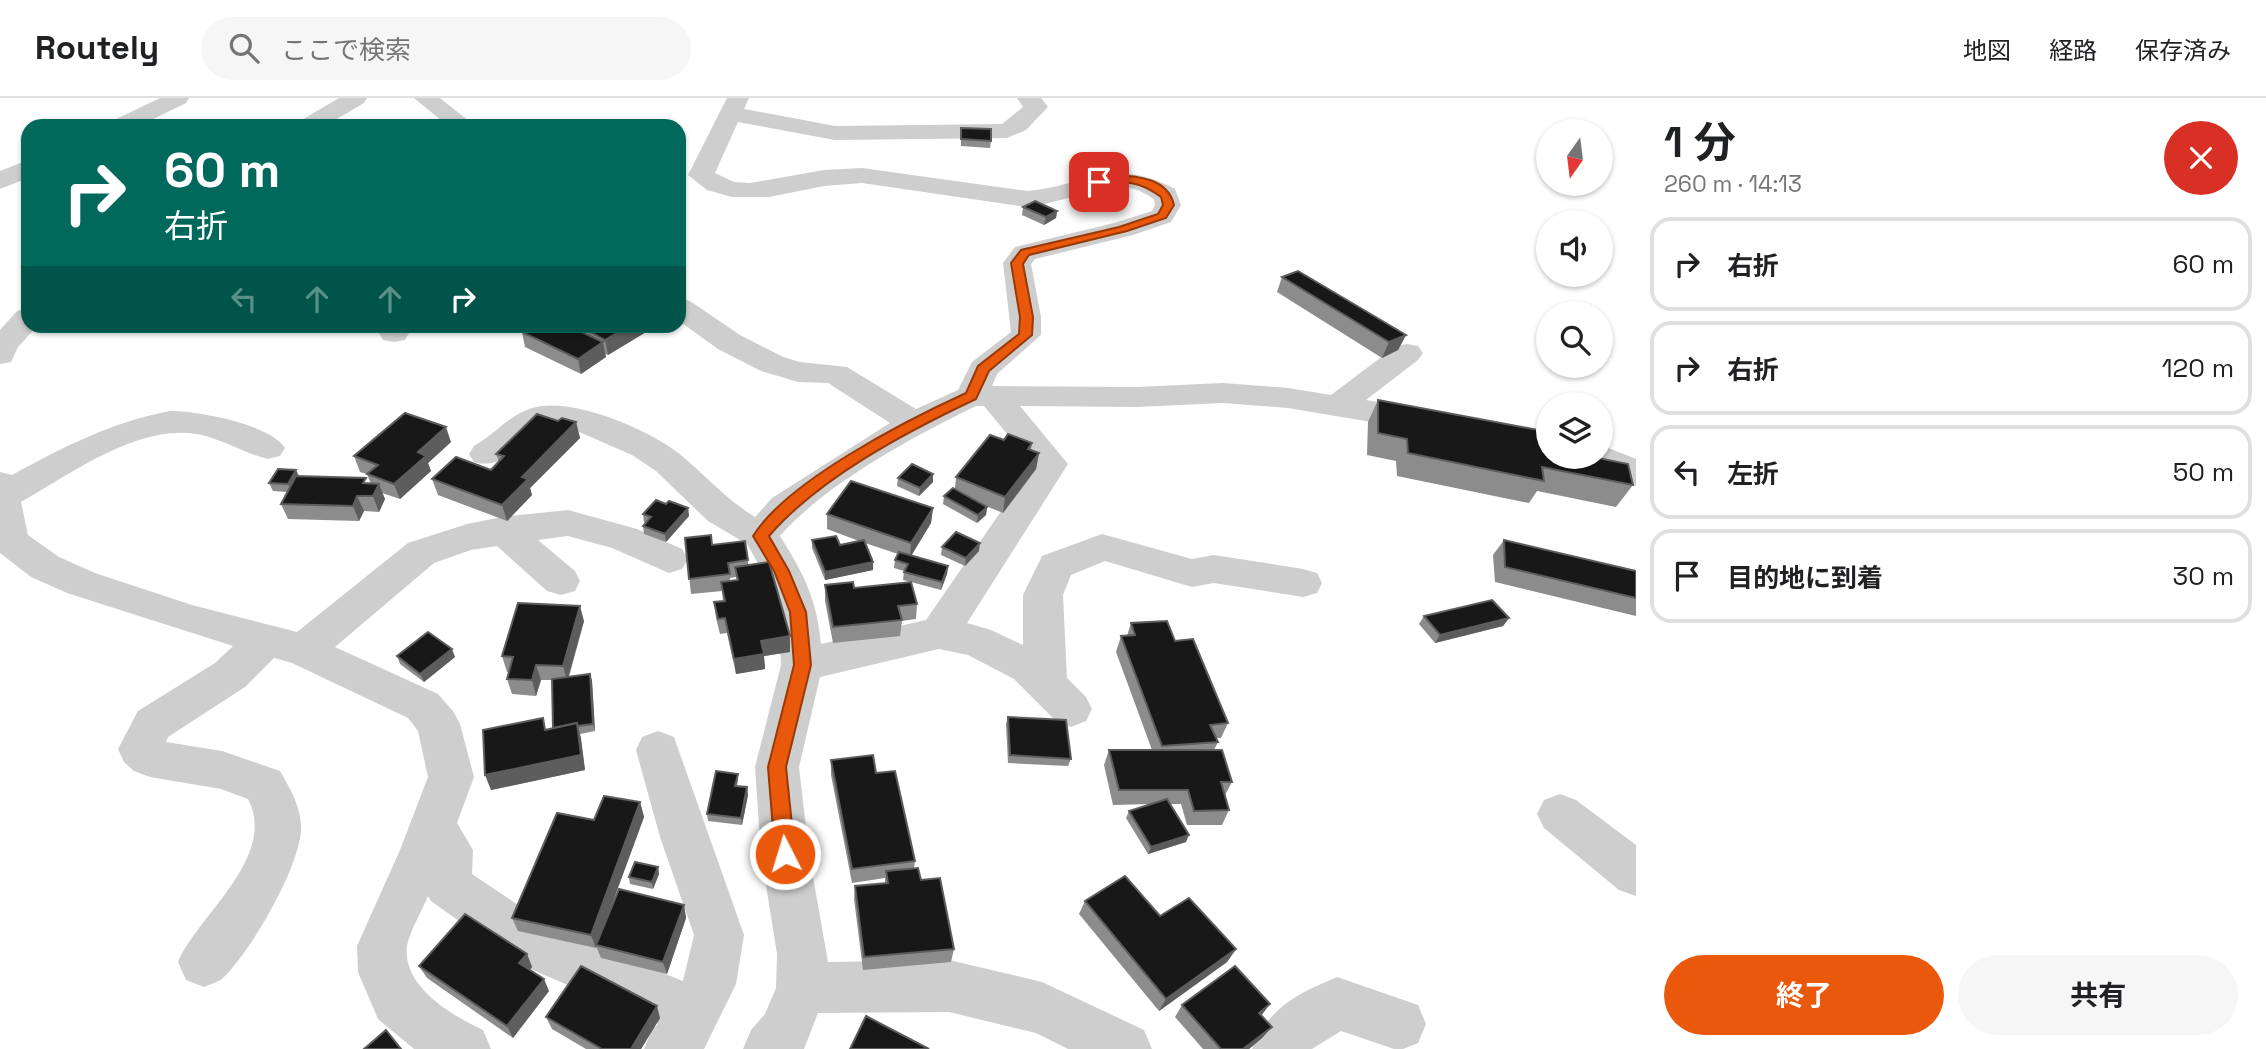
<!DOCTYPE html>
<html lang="ja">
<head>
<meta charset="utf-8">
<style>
	body { margin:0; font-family:"Space Grotesk","Noto Sans JP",sans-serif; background:#f6f6f6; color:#202124; height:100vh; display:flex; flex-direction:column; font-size:26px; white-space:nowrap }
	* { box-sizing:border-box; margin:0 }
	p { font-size:23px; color:#757577 }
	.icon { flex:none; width:38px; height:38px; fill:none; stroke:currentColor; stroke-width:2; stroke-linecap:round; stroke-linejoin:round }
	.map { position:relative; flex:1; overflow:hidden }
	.side { display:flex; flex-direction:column; background:#fff; width:630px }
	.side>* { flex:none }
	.hud { position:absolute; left:21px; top:21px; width:665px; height:214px; border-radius:21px; box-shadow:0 2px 5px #0004; background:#00695c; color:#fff; overflow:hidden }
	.needle { width:46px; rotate:194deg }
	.fabs { position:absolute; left:1536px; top:21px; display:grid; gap:14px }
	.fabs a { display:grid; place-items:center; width:77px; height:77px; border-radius:50%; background:#fff; box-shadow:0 2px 5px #0004; font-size:35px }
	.pin { position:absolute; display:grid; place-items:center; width:60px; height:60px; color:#fff; margin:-30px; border-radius:14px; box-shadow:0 4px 10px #0006 }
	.me { position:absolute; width:77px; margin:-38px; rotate:355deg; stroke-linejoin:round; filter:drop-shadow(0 0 5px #0008) }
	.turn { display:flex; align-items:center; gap:24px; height:147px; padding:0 28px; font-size:32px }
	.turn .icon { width:91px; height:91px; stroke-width:2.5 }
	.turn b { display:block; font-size:49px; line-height:60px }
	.lanes { display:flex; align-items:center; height:66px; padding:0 28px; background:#0003; justify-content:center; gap:35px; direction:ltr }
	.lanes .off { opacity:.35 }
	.round { display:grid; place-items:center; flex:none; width:74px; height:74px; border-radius:37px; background:#f6f6f6 }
	.headline { display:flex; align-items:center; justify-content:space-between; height:119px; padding:0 28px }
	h1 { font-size:42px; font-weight:700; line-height:52px }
	.button { display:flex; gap:14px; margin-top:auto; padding:14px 28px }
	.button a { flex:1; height:80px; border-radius:42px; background:#ea580c; color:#fff; font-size:28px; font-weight:700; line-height:80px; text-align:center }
	.button a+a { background:#f6f6f6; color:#202124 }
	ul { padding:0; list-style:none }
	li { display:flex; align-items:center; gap:21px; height:94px; margin:0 14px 10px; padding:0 14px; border:4px solid #e0e0e0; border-radius:21px }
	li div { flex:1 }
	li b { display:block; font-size:26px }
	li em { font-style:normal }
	header { display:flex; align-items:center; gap:42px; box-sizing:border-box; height:98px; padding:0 35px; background:#fff; border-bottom:2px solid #e0e0e0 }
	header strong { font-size:33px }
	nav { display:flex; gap:38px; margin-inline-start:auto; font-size:24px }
	.search { width:490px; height:63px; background:#f6f6f6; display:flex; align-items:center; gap:18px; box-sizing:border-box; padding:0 24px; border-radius:38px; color:#757577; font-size:26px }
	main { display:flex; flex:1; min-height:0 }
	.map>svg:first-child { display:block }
</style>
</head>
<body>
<header>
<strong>Routely</strong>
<div class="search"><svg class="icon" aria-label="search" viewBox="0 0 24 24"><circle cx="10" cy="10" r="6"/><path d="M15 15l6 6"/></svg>ここで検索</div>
<nav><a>地図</a><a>経路</a><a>保存済み</a></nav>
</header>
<main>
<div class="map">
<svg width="1636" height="951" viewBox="0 0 1636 951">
	<rect width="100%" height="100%" fill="#fff"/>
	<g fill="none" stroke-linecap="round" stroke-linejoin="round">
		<g fill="#cecece" fill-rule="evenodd">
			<path d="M160 0H189L186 5 139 28H108L112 23Z"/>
			<path d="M339 0H367L364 5 325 28H296L300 23Z"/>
			<path d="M414 0H440L475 28H448Z"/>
			<path d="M727 0H749L744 11 835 28 1002 26 1023 9 1017 0H1041L1048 9 1026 32 1007 40 835 42 738 24 715 75 734 84 750 85 824 72 862 70 1027 93C1088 87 1113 58 1175 91L1181 107 1171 124 1133 137 1035 161 1031 166 1041 219V237L997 276 992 288 1137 289 1223 285 1288 290 1331 297 1396 248 1407 246 1418 248 1423 255 1418 262 1366 302 1437 314 1442 322 1437 330 1425 333 1288 310 1223 305 1137 309 1020 308 1068 366 967 525 991 532 1023 547V497L1042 458 1102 436 1192 461 1214 457 1303 471 1317 475 1322 485 1317 495 1303 499 1214 485 1192 489 1105 463 1071 477 1063 497 1067 580 1086 599 1092 611 1086 623 1071 629 1056 623 1014 581 968 557 939 551 820 579 799 669 809 756 828 864 949 862 1042 884 1144 932 1152 951H1068L1036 935 949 914 818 915 804 951H743L751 932 765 916 776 890 777 856 761 756 755 669 781 567 778 514 763 474 747 446 708 423 656 373 632 357 577 333 548 328C522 342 505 373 474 364L469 356 474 348C494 337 509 317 532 310 572 298 650 332 681 357 706 378 727 402 755 419L772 400 890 325 828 285 798 284 761 273 718 251 679 223V200L690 203 740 237 783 259 800 264 847 269 916 311 958 292 972 264 1011 234 1003 165 1015 149 1114 125 1152 113 1155 107 1154 101C1146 96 1138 91 1129 90 1102 86 1057 106 1027 109L862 85 824 88 769 99H732L707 92 688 77ZM976 308H984L1033 367 926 522 821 546C817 502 804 476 780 438 825 386 914 338 976 308Z"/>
			<path d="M28 62V80L0 91V73Z"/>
			<path d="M28 210V228H37L18 249 11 264 0 266V232L17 213Z"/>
			<path d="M379 228H409V235L405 242 394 244 383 242 379 235Z"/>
			<path d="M170 313C198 313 270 326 285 350L280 358 268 361C243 355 221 340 196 336 138 326 70 376 21 404L28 437 59 459 95 475 192 507 297 534 408 445 467 426 502 419 568 412 637 431 682 451 688 461 682 471 669 475 612 450 568 438 538 442 575 473 580 483 575 493 561 497 547 493 497 448 471 452 434 465 335 549 438 596 453 613 460 626 474 679 457 725 473 752 472 776 554 831 683 883 694 837 660 739 636 652 642 639 658 633 674 639 744 837 736 886 704 951H644L652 932 658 926 519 866 431 803 428 798C422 813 410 832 407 848 402 889 452 917 483 932L491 951H414L378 921 358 874 357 848 400 752 428 679 418 633 408 620 292 565 274 560 245 589 168 639 166 644 222 653 280 673C291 692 302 711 301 733 298 772 251 853 223 880 219 884 210 886 204 889L186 882 178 864C199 816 278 759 248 701L221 691 150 679 134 673 124 664 118 651 138 613 215 565 233 548 67 495 31 479 0 455V374L12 377C63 349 112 324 170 313Z"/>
			<path d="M1601 347 1636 361V388L1589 366 1584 359H1601Z"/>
			<path d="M1560 696 1576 702 1636 747V798L1619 792 1544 730 1537 716 1544 702Z"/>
			<path d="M1337 879 1418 907 1426 926 1418 945 1403 951H1394L1341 933 1312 951H1252C1269 909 1297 896 1337 879Z"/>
		</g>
	</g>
	<g fill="#8c8c8c" fill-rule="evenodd">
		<path d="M961 30 991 43 990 50 961 48Z"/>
		<path d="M1023 109 1057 113 1056 120 1044 127 1022 117Z"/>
		<path d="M1282 179 1406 237 1398 252 1382 260 1277 194Z"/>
		<path d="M489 228H511L503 233Z"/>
		<path d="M585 228H656L608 257 605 256 606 259 581 276 525 249 522 234 588 236 587 232 588 231 586 230Z"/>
		<path d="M1378 302 1633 387 1616 409 1537 393 1529 405 1397 378 1396 363 1367 357 1368 324Z"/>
		<path d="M558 323 576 324 580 340 530 390 532 397 507 423 438 397 432 381 491 372 499 364 496 356Z"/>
		<path d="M1004 342 1032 345 1031 352 1039 355 1036 371 1003 415 986 408 987 409 986 417 977 425 943 406 944 398 955 390 956 379Z"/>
		<path d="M451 344 428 365 431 373 400 401 382 395 385 401 379 414 364 413 359 423 288 421 281 406 287 394 273 393 269 385 299 378 371 386 367 376 360 374 354 358Z"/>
		<path d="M898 380 933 384 919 398 897 388Z"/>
		<path d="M666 406 688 410 689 418 666 444 644 436 643 428 646 425 644 424 643 416Z"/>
		<path d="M933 410 931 425 911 457 948 468 947 476 941 492 911 484 917 506 916 521 902 523 900 538 833 545 825 503V487L854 490 911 484 903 482 904 473 894 470 895 462 898 456 865 445 873 472 825 482 812 450V442L840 447 859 443 827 431V416Z"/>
		<path d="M685 440 712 447 748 462V467L790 554 764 558 765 571 736 576 727 535 720 536 716 520 714 504 723 503 722 493 691 496ZM736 479 737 482 730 483V480Z"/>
		<path d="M1504 442 1636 473V518L1495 484 1493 457Z"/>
		<path d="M942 449 979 453 965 468 941 457Z"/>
		<path d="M1424 518 1509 520 1503 528 1435 545 1419 526Z"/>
		<path d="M584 523 569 579 590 576 592 583 595 633 580 636 585 672 491 692 546 632 553 630 552 582H541L536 598 512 596 507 581 509 574H507L502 558Z"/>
		<path d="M1131 525 1175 543 1228 625 1221 640H1216L1218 644 1214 652 1232 684 1225 697 1229 712 1222 727H1187L1181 706H1170L1186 744 1148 756 1126 720 1129 713 1150 706 1113 707 1104 667 1109 652H1152L1116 554 1121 538H1127Z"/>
		<path d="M397 558 455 559 424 584 400 566Z"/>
		<path d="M1008 619 1071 661 1068 668 1008 665 1006 626Z"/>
		<path d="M831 662 876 675 915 763 914 770 954 851 951 864 863 872 854 801 855 788 885 785V780L852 785 831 677Z"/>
		<path d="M738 676V683L737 688 747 689 748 697 742 727 708 723 707 716Z"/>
		<path d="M640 704 644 719 601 834 684 807 686 820 667 876 601 860 596 848V850L518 833 512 820 594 722Z"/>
		<path d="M658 769 659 776 653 791 630 786 629 779Z"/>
		<path d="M1085 803 1160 818 1236 851 1227 864 1159 913 1079 816Z"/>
		<path d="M527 856 532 869 530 872 549 893 513 940 427 880 419 868Z"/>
		<path d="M1182 907 1261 918 1272 929 1262 940 1249 951H1203L1175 919Z"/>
		<path d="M546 919 660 920 641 951H586L552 931Z"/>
	</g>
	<g fill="#5d5d5d">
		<path d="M1057 113 1056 120 1044 127 1046 119Z"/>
		<path d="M502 228H511L503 233Z"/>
		<path d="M628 228H656L608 257 605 242Z"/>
		<path d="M1406 237 1398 252 1382 260 1389 244Z"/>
		<path d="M603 244 606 259 581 276 578 261Z"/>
		<path d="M576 324 580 340 530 390 532 397 507 423 502 407 522 379Z"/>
		<path d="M446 329 451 344 428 365 431 373 400 401 394 386 418 354Z"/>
		<path d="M1039 355 1036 371 1003 415 1005 399Z"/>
		<path d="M296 372 300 380 292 394 288 386Z"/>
		<path d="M933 376V384L919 398 920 390Z"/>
		<path d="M379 386 385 401 379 414 373 398Z"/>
		<path d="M357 398 364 413 359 423 353 408Z"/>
		<path d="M987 409 986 417 977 425 978 417Z"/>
		<path d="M688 410 689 418 666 444 665 436Z"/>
		<path d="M933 410 931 425 910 460 911 445Z"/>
		<path d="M980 445 979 453 965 468 966 460Z"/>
		<path d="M873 464V472L825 482V474Z"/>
		<path d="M948 468 947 476 941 492 942 484Z"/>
		<path d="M580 508 584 523 567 583 563 568Z"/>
		<path d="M1509 520 1503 528 1435 545 1440 537Z"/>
		<path d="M790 538V554L764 558 765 571 736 576 734 561 761 543Z"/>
		<path d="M452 551 455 559 424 584 420 576Z"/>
		<path d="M536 567 541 582 536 598 532 582Z"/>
		<path d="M590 576 592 583 595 633 593 626Z"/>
		<path d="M577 625 581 640 585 672 491 692 485 677Z"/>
		<path d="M747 689 748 697 742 727 741 720Z"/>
		<path d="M640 704 644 719 596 850 591 837Z"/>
		<path d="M1189 737 1186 744 1148 756 1151 749Z"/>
		<path d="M658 769 659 776 653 791 652 784Z"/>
		<path d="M684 807 686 820 667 876 663 864Z"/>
		<path d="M1236 851 1227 864 1159 913 1166 901Z"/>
		<path d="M527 856 532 869 525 878 519 865Z"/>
		<path d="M544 881 549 893 513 940 507 928Z"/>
		<path d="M1270 906 1261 918 1259 915Z"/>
		<path d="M657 908 660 920 641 951H631Z"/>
		<path d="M1272 929 1262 940 1249 951H1243Z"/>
	</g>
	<g fill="#181818" stroke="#5d5d5d" stroke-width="2">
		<path d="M961 30 991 31V43L961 41Z"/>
		<path d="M1035 103 1057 113 1046 119 1023 109Z"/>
		<path d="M1298 173 1406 237 1389 244 1282 179Z"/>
		<path d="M532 228H569L603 244 578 261 522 234Z"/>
		<path d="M594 228H628L605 242 587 232Z"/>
		<path d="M1378 302 1549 334V359H1593L1628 366 1633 387 1542 369 1544 383 1408 355 1407 341 1378 335Z"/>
		<path d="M405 315 446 329 418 354 426 358 394 386 367 376 378 367 354 358Z"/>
		<path d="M537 316 558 323 562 320 576 324 522 379 528 381 502 407 432 381 456 359 491 372 504 358 496 356Z"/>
		<path d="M1008 336 1032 345 1028 351 1039 355 1005 399 956 379 990 337 1004 342Z"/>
		<path d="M912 366 933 376 920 390 898 380Z"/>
		<path d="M278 371 296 372 288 386 269 385Z"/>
		<path d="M296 378 366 380 363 385 379 386 373 398H357L353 408 281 406Z"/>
		<path d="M851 383 933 410 911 445 827 416Z"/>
		<path d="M953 390 987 409 978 417 944 398Z"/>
		<path d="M656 402 666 406 669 403 688 410 665 436 643 428 651 419 643 416Z"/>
		<path d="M956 434 980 445 966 460 942 449Z"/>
		<path d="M711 437 712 447 745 443 748 462 728 465 730 476 689 481 685 440Z"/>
		<path d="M836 438 840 447 864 442 873 464 825 474 812 442Z"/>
		<path d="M1504 442 1636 473V500L1505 469Z"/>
		<path d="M899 454 948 468 942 484 904 474 908 466 895 462Z"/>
		<path d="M769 464 790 538 761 543 764 556 734 561 725 520 718 521 714 504 725 503 721 484 738 482 735 469Z"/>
		<path d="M853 484 854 490 911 484 917 506 898 508 902 522 833 529 825 487Z"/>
		<path d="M1492 502 1509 520 1440 537 1424 518Z"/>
		<path d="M518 505 580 508 563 568 536 567 532 582 507 581 513 559 502 558Z"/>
		<path d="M1167 523 1175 543 1193 541 1228 625 1210 627 1218 644 1162 648 1121 538 1135 537 1131 525Z"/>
		<path d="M428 534 452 551 420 576 397 558Z"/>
		<path d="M590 576 593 626 577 628V625L553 630 552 581Z"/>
		<path d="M1008 619 1066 622 1071 661 1010 657Z"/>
		<path d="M543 620 545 632 577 625 581 657 485 677 483 632Z"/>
		<path d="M1109 652H1222L1232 684H1221L1229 712 1194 713 1188 692H1119Z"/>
		<path d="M873 657 876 675 895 673 915 763 852 771 831 662Z"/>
		<path d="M716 673 738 676 735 688 747 689 741 720 707 716Z"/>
		<path d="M604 698 640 704 591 837 512 820 557 715 594 722Z"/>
		<path d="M1167 701 1189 737 1151 749 1129 713Z"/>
		<path d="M635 764 658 769 652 784 629 779Z"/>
		<path d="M918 770 921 782 940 780 954 851 864 859 855 788 888 785 886 773Z"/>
		<path d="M1125 778 1160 818 1189 800 1236 851 1166 901 1085 803Z"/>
		<path d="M619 791 684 807 663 864 596 847Z"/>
		<path d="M465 816 527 856 519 865 544 881 507 928 419 868Z"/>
		<path d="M581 868 657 908 631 951H602L546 919Z"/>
		<path d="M1235 868 1270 906 1259 915 1272 929 1243 951H1221L1182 907Z"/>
		<path d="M866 918 929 951H850Z"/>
		<path d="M386 932 401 951H364Z"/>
	</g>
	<path fill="#ea580c" stroke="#983908" stroke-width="2" d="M1114 77C1137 78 1168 80 1174 107L1166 120 1127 133 1029 157 1023 166 1033 219 1032 237 989 273 976 301C906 334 819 380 769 438L789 473 806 514 811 567 786 669 795 756 792 762 785 765 778 762 775 756 768 669 794 567 790 514 774 473 753 438C787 383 907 322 966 295L978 268 1019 236 1020 219 1011 165 1021 152 1119 129 1158 116 1163 107 1161 99C1141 84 1124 81 1099 88L1094 84Z"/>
</svg>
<div class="fabs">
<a><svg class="needle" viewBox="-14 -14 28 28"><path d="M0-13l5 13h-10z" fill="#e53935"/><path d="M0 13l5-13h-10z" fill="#757577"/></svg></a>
<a><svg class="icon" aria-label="sound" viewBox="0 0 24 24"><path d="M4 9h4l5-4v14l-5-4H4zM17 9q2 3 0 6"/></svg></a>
<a><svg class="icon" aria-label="search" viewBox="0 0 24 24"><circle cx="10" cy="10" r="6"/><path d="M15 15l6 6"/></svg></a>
<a><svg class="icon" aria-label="layers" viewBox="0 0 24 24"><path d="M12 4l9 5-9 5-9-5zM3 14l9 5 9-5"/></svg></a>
</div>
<div class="pin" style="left:1099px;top:84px;background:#d93025"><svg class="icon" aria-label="arrive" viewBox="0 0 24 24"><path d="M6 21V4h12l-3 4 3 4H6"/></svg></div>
<svg class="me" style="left:785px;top:756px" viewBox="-20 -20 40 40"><circle r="17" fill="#ea580c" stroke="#fff" stroke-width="3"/><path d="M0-11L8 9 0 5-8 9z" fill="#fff"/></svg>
<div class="hud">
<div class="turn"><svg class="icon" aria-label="right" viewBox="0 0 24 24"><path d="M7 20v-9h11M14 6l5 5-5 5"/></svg><div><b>60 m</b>右折</div></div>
<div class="lanes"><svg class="icon off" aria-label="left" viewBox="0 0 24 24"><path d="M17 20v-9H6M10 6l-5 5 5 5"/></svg><svg class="icon off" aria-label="ahead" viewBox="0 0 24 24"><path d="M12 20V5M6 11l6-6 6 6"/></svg><svg class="icon off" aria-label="ahead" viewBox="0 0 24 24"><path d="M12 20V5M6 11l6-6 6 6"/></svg><svg class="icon" aria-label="right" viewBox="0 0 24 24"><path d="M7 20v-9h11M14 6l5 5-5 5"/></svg></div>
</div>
</div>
<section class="side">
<div class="headline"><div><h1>1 分</h1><p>260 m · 14:13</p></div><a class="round" style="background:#d93025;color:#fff"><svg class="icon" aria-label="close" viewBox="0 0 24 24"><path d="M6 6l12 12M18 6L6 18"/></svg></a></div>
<ul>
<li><svg class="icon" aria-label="right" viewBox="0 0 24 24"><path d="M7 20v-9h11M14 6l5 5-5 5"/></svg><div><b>右折</b></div><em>60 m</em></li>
<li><svg class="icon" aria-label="right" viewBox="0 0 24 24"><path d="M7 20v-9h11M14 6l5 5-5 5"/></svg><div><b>右折</b></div><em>120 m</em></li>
<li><svg class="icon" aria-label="left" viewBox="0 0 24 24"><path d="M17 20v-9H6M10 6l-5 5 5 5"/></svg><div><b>左折</b></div><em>50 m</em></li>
<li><svg class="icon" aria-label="arrive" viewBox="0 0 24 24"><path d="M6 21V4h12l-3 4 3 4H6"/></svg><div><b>目的地に到着</b></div><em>30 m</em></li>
</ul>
<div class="button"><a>終了</a><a>共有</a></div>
</section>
</main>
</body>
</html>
